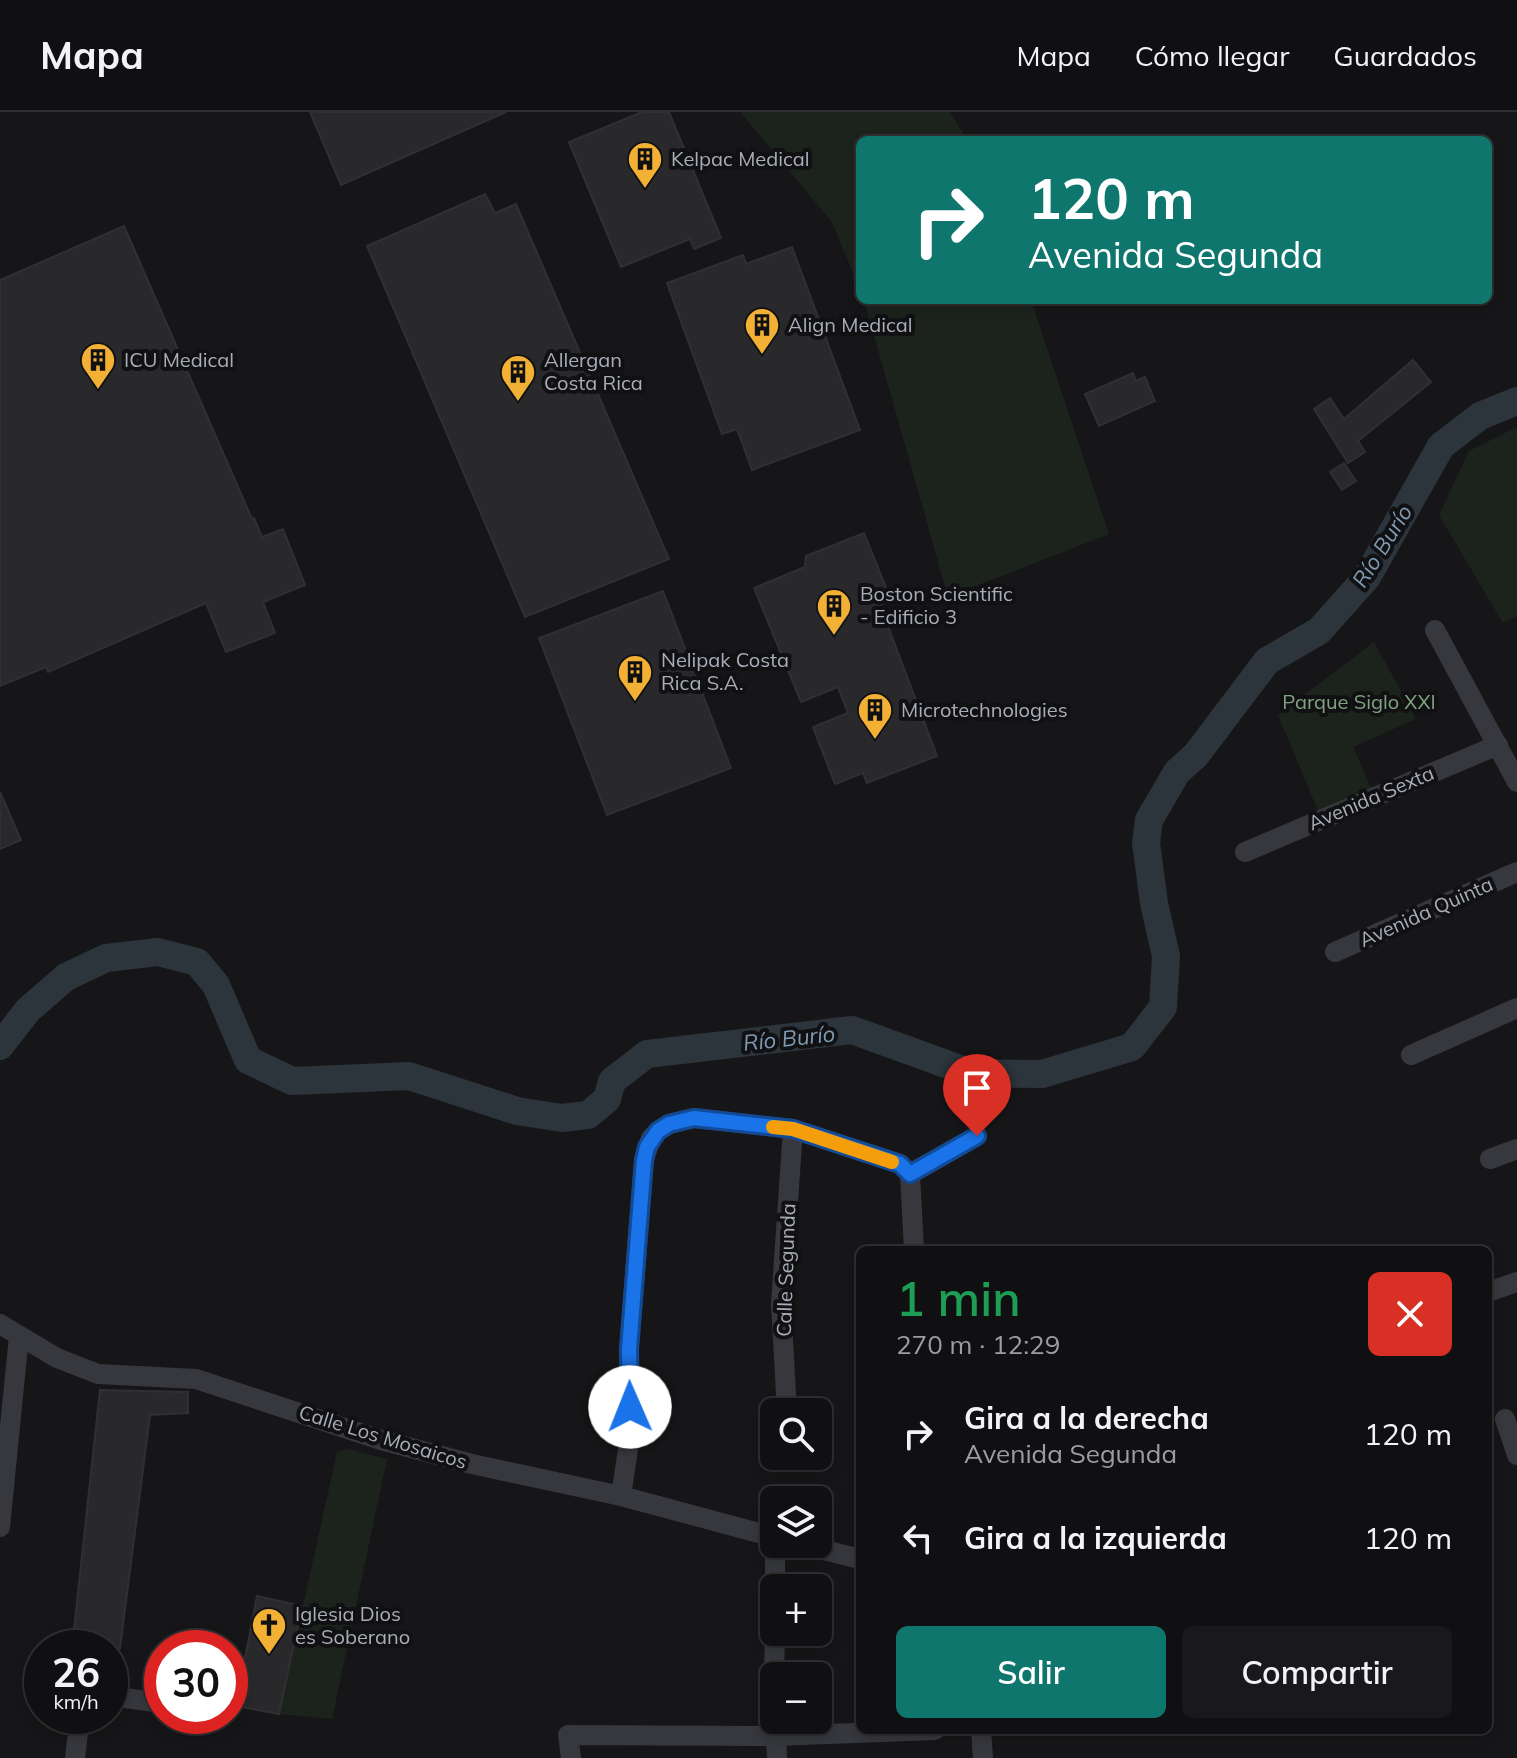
<!DOCTYPE html>
<html lang="es">
<head>
<meta charset="utf-8">
<style>
	body { margin:0; font-family:Mulish,sans-serif; background:#19191b; color:#f1f3f6; height:100vh; display:flex; flex-direction:column; font-size:30px; white-space:nowrap }
	* { box-sizing:border-box; margin:0 }
	p { font-size:26px; color:#9c9d9f }
	.icon { flex:none; width:44px; height:44px; fill:none; stroke:currentColor; stroke-width:2; stroke-linecap:round; stroke-linejoin:round }
	.map { position:relative; flex:1; overflow:hidden }
	.side { position:absolute; left:856px; top:1134px; width:636px; height:488px; display:flex; flex-direction:column; background:#101012; border-radius:12px; box-shadow:0 4px 12px #0003,0 0 0 2px #303032 }
	.side>* { flex:none }
	.guide { position:absolute; left:856px; top:24px; width:636px; height:168px; border-radius:12px; box-shadow:0 4px 12px #0003,0 0 0 2px #303032; background:#0f766e; color:#fff; overflow:hidden }
	.tools { position:absolute; left:760px; top:1286px; display:grid; gap:16px }
	.tools a { display:grid; place-items:center; width:72px; height:72px; border-radius:12px; background:#101012; box-shadow:0 4px 12px #0003,0 0 0 2px #303032; font-size:40px }
	.speed { position:absolute; left:24px; top:1518px; display:flex; gap:16px; font-size:40px; font-weight:700; text-align:center }
	.speed>* { display:grid; place-content:center; width:104px; height:104px; border-radius:50%; background:#101012; box-shadow:0 4px 12px #0003,0 0 0 2px #303032; line-height:1 }
	.speed small { font-size:20px; font-weight:400 }
	.speed .limit { border:12px solid #d22; background:#fff; color:#111 }
	.pin { position:absolute; display:grid; place-items:center; width:68px; height:68px; color:#fff; margin:-82px -34px; border-radius:50% 50% 50% 0; rotate:-45deg; box-shadow:0 0 8px #0007 }
	.pin .icon { rotate:45deg }
	.me { position:absolute; width:88px; margin:-44px; rotate:359deg; stroke-linejoin:round; filter:drop-shadow(0 0 6px #0008) }
	.turn { display:flex; align-items:center; gap:28px; height:168px; padding:0 40px; font-size:36px }
	.turn .icon { width:104px; height:104px; stroke-width:2.5 }
	.turn b { display:block; font-size:56px; line-height:68px }
	.round { display:grid; place-items:center; flex:none; width:84px; height:84px; border-radius:12px; background:#19191b }
	.summary { display:flex; align-items:center; justify-content:space-between; height:136px; padding:0 40px }
	h1 { font-size:48px; font-weight:600; line-height:60px; color:#1e9e55 }
	.primary-button { display:flex; gap:16px; margin-top:auto; padding:16px 40px }
	.primary-button a { flex:1; height:92px; border-radius:12px; background:#0f766e; color:#fff; font-size:32px; font-weight:600; line-height:92px; text-align:center }
	.primary-button a+a { background:#19191b; color:#f1f3f6 }
	ul { padding:0; list-style:none }
	li { display:flex; align-items:center; gap:24px; height:104px; padding:0 40px }
	li div { flex:1 }
	li b { display:block; font-size:30px }
	li em { font-style:normal }
	header { display:flex; align-items:center; gap:48px; box-sizing:border-box; height:112px; padding:0 40px; background:#101012; border-bottom:2px solid #303032 }
	header strong { font-size:38px }
	nav { display:flex; gap:44px; margin-inline-start:auto; font-size:28px }
	.map>svg:first-child { display:block }
</style>
</head>
<body>
<header>
<strong>Mapa</strong>
<nav><a>Mapa</a><a>Cómo llegar</a><a>Guardados</a></nav>
</header>
<div class="map">
<svg width="1517" height="1646" viewBox="0 0 1517 1646">
	<rect width="100%" height="100%" fill="#161618"/>
	<g fill="#1c231d">
		<path d="M740 0H950L967 28H860V178L832 110Z"/>
		<path d="M864 188H1031L1109 422 948 485Z"/>
		<path d="M1517 315V504L1503 511 1439 403 1469 339Z"/>
		<path d="M1374 530 1416 607 1353 635 1372 678 1319 701 1278 603Z"/>
		<path d="M348 1337 387 1347 332 1607 279 1602 337 1340Z"/>
	</g>
	<g fill="none" stroke-linecap="round" stroke-linejoin="round">
		<path stroke="#2c353c" stroke-width="28" d="M0 934 28 898 66 865 106 846 158 840 197 850 216 873 248 948 292 969 409 964 517 999 562 1006 588 1003 607 987 612 969 647 942 852 918 971 961 1042 962 1132 935 1163 895 1166 844 1154 791 1146 731 1149 708 1177 660 1196 643 1267 549 1319 519 1367 465 1441 334 1480 304 1517 289"/>
	</g>
	<g fill="#29292c" stroke="#303034" stroke-width="2">
		<path d="M310 0H506L341 73Z"/>
		<path d="M642 0H669L721 126 694 137 690 127 621 155 569 30Z"/>
		<path d="M485 82 495 101 516 92 669 447 525 505 367 134Z"/>
		<path d="M124 114 252 407 254 406 262 425 283 417 305 473 263 490 275 521 226 540 206 491 48 560 46 555 0 574V168Z"/>
		<path d="M792 135 860 318 752 358 737 317 722 322 667 171 743 143 746 152Z"/>
		<path d="M1413 248 1431 270 1358 329 1365 340 1348 351 1314 297 1330 286 1344 307Z"/>
		<path d="M1133 261 1136 269 1145 265 1155 289 1099 314 1085 282Z"/>
		<path d="M1344 351 1356 369 1342 378 1330 360Z"/>
		<path d="M864 421 891 488 880 493 937 644 867 671 863 661 835 672 813 615 848 601 838 575 801 590 754 476 805 455 806 444Z"/>
		<path d="M663 479 731 656 607 703 539 526Z"/>
		<path d="M0 680 21 728 0 737Z"/>
		<path d="M100 1278 188 1280V1301L150 1303 120 1536H72Z"/>
		<path d="M257 1484 302 1494 279 1602 236 1594Z"/>
	</g>
	<g fill="none" stroke-linecap="round" stroke-linejoin="round">
		<g stroke="#37383d" stroke-width="20">
			<path d="M1435 518 1517 670"/>
			<path d="M1245 740 1498 633"/>
			<path d="M1335 840 1517 760"/>
			<path d="M1411 943 1517 896"/>
			<path d="M1490 1047 1517 1037"/>
			<path d="M910 1062 977 1024"/>
			<path d="M910 1062 914 1138"/>
			<path d="M1488 1180 1517 1170"/>
			<path d="M0 1212 57 1246 98 1262 196 1267 381 1328 472 1352 621 1384 774 1425"/>
			<path d="M787 1300 781 1192 793 1017"/>
			<path d="M1505 1307 1517 1343"/>
			<path d="M621 1384 630 1324 629 1237 644 1048 651 1026 658 1019 669 1012 694 1006 793 1017 900 1052 910 1062"/>
			<path d="M0 1415 19 1224"/>
			<path d="M800 1432 860 1447"/>
			<path d="M775 1476V1432"/>
			<path d="M774 1564 775 1520"/>
			<path d="M774 1581 777 1646"/>
			<path d="M110 1584 162 1591"/>
			<path d="M981 1618 983 1646"/>
			<path d="M75 1646 80 1604"/>
			<path d="M571 1646 568 1623 774 1624 935 1618"/>
		</g>
	</g>
	<g fill="none" stroke-linecap="round" stroke-linejoin="round">
		<g stroke="#114b97" stroke-width="20">
			<path id="route" d="M630 1295 629 1237 644 1048 647 1035 658 1019 669 1012 694 1006 793 1017 900 1052 910 1062 977 1024"/>
		</g>
		<use href="#route" stroke="#1a73e8" stroke-width="14"/>
		<path stroke="#f59e0b" stroke-width="14" d="M773 1015 793 1017 892 1050"/>
	</g>
	<defs>
		<g id="building-pin" transform="scale(1.8)"><path d="M0 17L-7.5 6A9.5 9.5 0 1 1 7.5 6Z" fill="#f2b134" stroke="#111113"/><path d="M-4-6H4V6H1V3H-1V6H-4ZM-2.5-4.3h1.7v1.8h-1.7ZM.8-4.3h1.7v1.8H.8ZM-2.5-1h1.7V.8h-1.7ZM.8-1h1.7V.8H.8Z" fill="#111"/></g>
		<g id="church-pin" transform="scale(1.8)"><path d="M0 17L-7.5 6A9.5 9.5 0 1 1 7.5 6Z" fill="#f2b134" stroke="#111113"/><path d="M-1.2-6h2.4v3.5h3.3v2.4h-3.3V6h-2.4V-.1h-3.3v-2.4h3.3Z" fill="#111"/></g>
	</defs>
	<g fill-rule="evenodd">
		<use href="#building-pin" x="645" y="47"/>
		<use href="#building-pin" x="762" y="213"/>
		<use href="#building-pin" x="98" y="248"/>
		<use href="#building-pin" x="518" y="260"/>
		<use href="#building-pin" x="834" y="494"/>
		<use href="#building-pin" x="635" y="560"/>
		<use href="#building-pin" x="875" y="598"/>
		<use href="#church-pin" x="269" y="1513"/>
	</g>
	<g text-anchor="middle" stroke-width="8" stroke-linejoin="round" paint-order="stroke">
		<g font-size="20" fill="#a8adb8" stroke="#111113" text-anchor="start">
			<text x="671" y="54">Kelpac Medical</text>
			<text x="788" y="220">Align Medical</text>
			<text x="124" y="255">ICU Medical</text>
			<text x="544" y="255">Allergan<tspan x="544" dy="23">Costa Rica</tspan></text>
			<text x="860" y="489">Boston Scientific<tspan x="860" dy="23">- Edificio 3</tspan></text>
			<text x="661" y="555">Nelipak Costa<tspan x="661" dy="23">Rica S.A.</tspan></text>
			<text x="901" y="605">Microtechnologies</text>
			<text x="295" y="1509">Iglesia Dios<tspan x="295" dy="23">es Soberano</tspan></text>
		</g>
		<g font-size="20" fill="#7fa381" stroke="#111113">
			<text x="1359" y="597">Parque Siglo XXI</text>
		</g>
		<g font-size="20" fill="#a8adb8" stroke="#111113">
			<text transform="translate(1371 686) rotate(-23)" y="7">Avenida Sexta</text>
			<text transform="translate(1426 800) rotate(-24)" y="7">Avenida Quinta</text>
			<text transform="translate(786 1158) rotate(-88)" y="7">Calle Segunda</text>
			<text transform="translate(383 1325) rotate(17)" y="7">Calle Los Mosaicos</text>
		</g>
		<g font-size="22" font-style="italic" fill="#7f9bb3" stroke="#111113">
			<text transform="translate(1382 434) rotate(-58)" y="8">Río Burío</text>
			<text transform="translate(789 926) rotate(-6)" y="8">Río Burío</text>
		</g>
	</g>
</svg>
<div class="tools">
<a><svg class="icon" aria-label="search" viewBox="0 0 24 24"><circle cx="10" cy="10" r="6"/><path d="M15 15l6 6"/></svg></a>
<a><svg class="icon" aria-label="layers" viewBox="0 0 24 24"><path d="M12 4l9 5-9 5-9-5zM3 14l9 5 9-5"/></svg></a>
<a>+</a>
<a>−</a>
</div>
<div class="speed"><div>26<small>km/h</small></div><div class="limit">30</div></div>
<div class="pin" style="left:977px;top:1024px;background:#d93025"><svg class="icon" aria-label="arrive" viewBox="0 0 24 24"><path d="M6 21V4h12l-3 4 3 4H6"/></svg></div>
<svg class="me" style="left:630px;top:1295px" viewBox="-20 -20 40 40"><circle r="19" fill="#fff"/><path d="M0-13L10 11 0 6-10 11z" fill="#1a73e8"/></svg>
<div class="guide">
<div class="turn"><svg class="icon" aria-label="right" viewBox="0 0 24 24"><path d="M7 20v-9h11M14 6l5 5-5 5"/></svg><div><b>120 m</b>Avenida Segunda</div></div>
</div>
<section class="side">
<div class="summary"><div><h1>1 min</h1><p>270 m · 12:29</p></div><a class="round" style="background:#d93025;color:#fff"><svg class="icon" aria-label="close" viewBox="0 0 24 24"><path d="M6 6l12 12M18 6L6 18"/></svg></a></div>
<ul>
<li><svg class="icon" aria-label="right" viewBox="0 0 24 24"><path d="M7 20v-9h11M14 6l5 5-5 5"/></svg><div><b>Gira a la derecha</b><p>Avenida Segunda</p></div><em>120 m</em></li>
<li><svg class="icon" aria-label="left" viewBox="0 0 24 24"><path d="M17 20v-9H6M10 6l-5 5 5 5"/></svg><div><b>Gira a la izquierda</b></div><em>120 m</em></li>
</ul>
<div class="primary-button"><a>Salir</a><a>Compartir</a></div>
</section>
</div>
</body>
</html>
